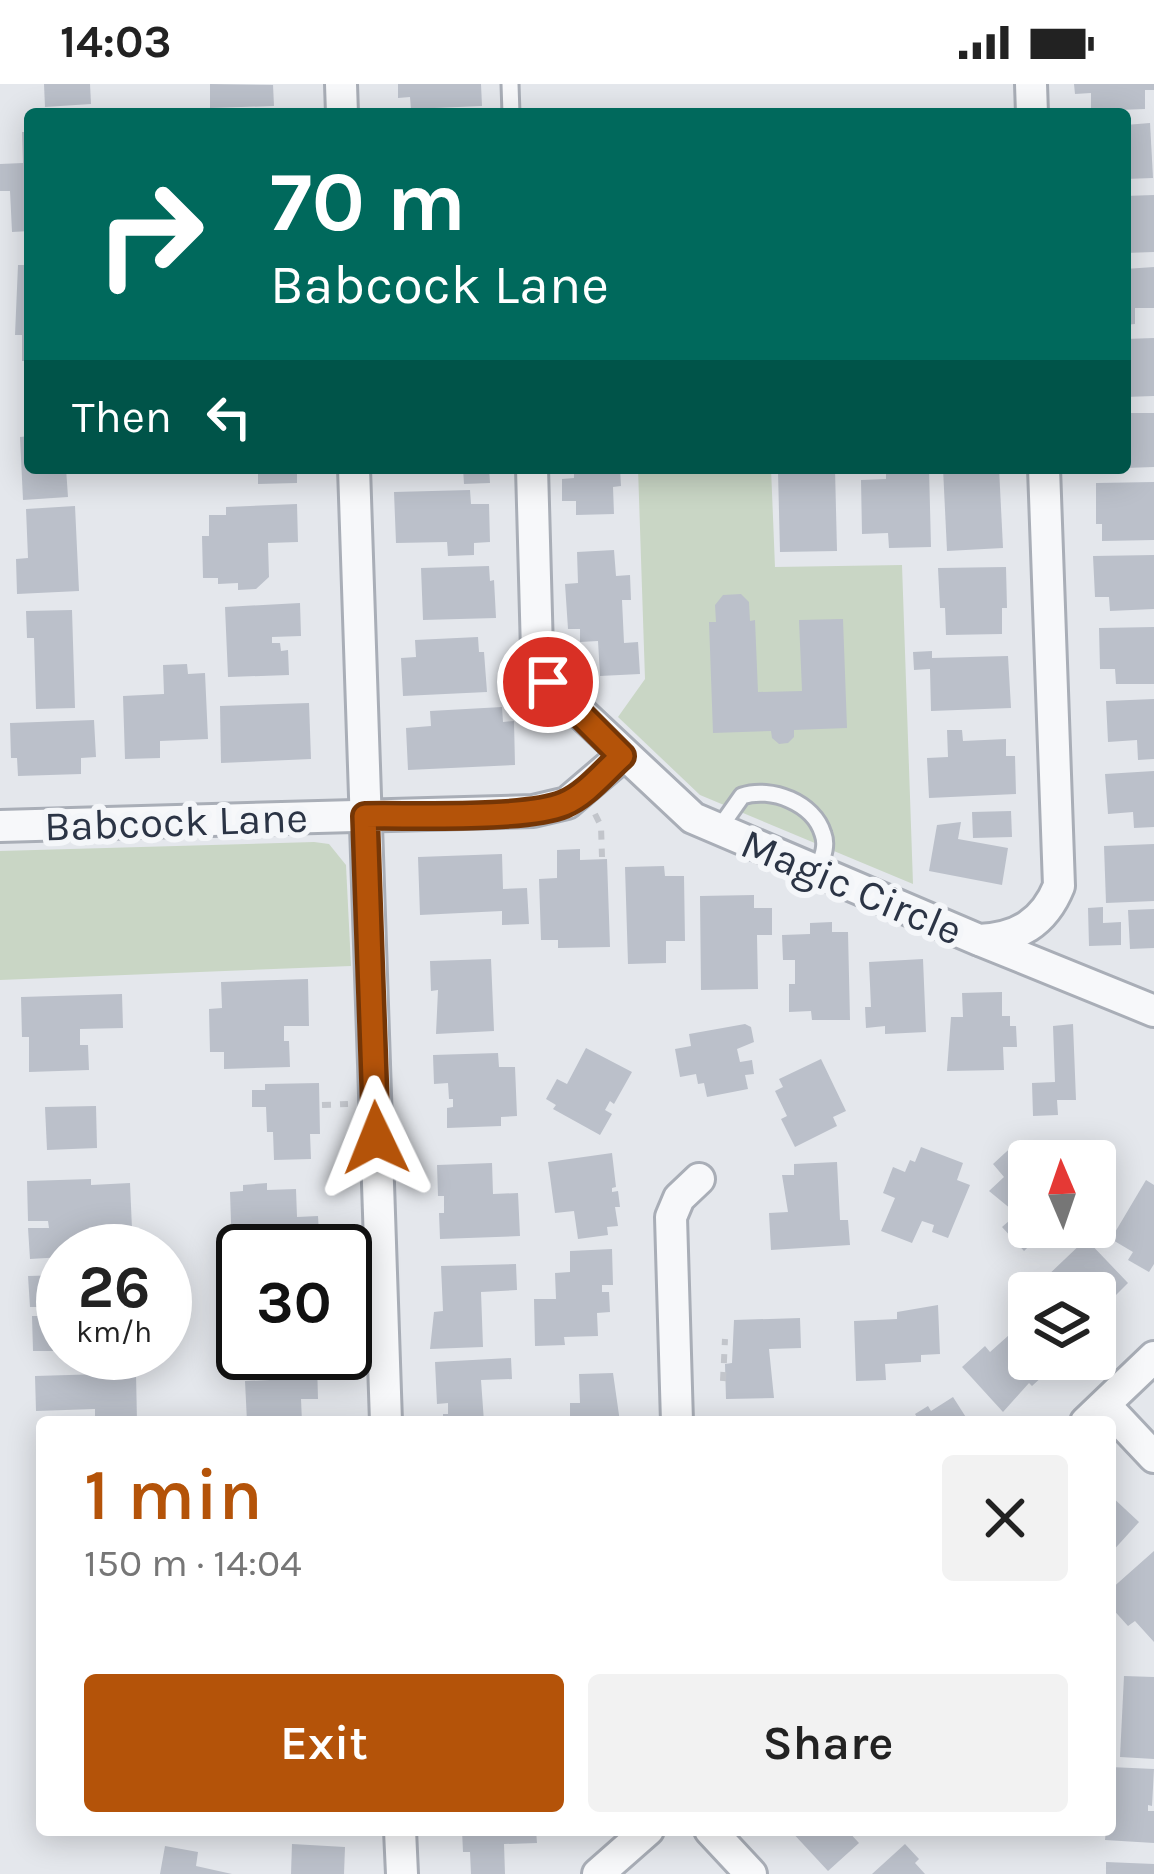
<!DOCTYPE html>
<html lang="en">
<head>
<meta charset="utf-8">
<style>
	body { margin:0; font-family:Karla,sans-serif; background:#f2f2f2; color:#222; height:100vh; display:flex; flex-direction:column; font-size:45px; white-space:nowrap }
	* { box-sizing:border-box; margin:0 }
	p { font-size:39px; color:#767676 }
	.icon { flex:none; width:66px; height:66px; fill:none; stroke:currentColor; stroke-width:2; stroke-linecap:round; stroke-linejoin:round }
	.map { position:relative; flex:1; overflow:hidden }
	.side { position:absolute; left:36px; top:1332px; width:1080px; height:420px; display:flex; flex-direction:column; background:#fff; border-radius:12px; box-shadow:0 6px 30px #0003 }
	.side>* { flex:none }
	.top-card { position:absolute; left:24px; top:24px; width:1107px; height:366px; border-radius:12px; box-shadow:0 6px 30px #0003; background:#00695c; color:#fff; overflow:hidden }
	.needle { width:78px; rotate:358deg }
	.buttons { position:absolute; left:1008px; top:1056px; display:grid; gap:24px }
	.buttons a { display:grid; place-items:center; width:108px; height:108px; border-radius:12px; background:#fff; box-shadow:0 6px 30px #0003; font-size:60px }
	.speed { position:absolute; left:36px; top:1140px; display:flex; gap:24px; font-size:60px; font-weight:700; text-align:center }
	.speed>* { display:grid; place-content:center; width:156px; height:156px; border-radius:50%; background:#fff; box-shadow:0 6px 30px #0003; line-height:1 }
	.speed small { font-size:30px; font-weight:400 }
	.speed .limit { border:6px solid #111; border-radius:18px; background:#fff; color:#111 }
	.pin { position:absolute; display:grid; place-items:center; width:102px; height:102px; color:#fff; margin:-51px; border:6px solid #fff; border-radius:50%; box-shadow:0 3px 12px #0007 }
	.me { position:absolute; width:132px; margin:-66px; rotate:358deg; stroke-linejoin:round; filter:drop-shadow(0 0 9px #0008) }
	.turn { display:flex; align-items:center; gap:42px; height:252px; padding:0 48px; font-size:54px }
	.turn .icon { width:156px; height:156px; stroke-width:2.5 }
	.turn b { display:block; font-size:84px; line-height:102px }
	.then { display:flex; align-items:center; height:114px; padding:0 48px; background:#0003; gap:24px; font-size:45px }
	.round { display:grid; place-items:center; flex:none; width:126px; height:126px; border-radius:12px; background:#f2f2f2 }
	.headline { display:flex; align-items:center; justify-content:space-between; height:204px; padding:0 48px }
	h1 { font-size:72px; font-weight:600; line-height:90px; color:#b45309 }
	.cta { display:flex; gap:24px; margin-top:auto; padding:24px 48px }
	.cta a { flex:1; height:138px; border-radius:12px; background:#b45309; color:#fff; font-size:48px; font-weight:600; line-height:138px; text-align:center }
	.cta a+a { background:#f2f2f2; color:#222 }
	.status { display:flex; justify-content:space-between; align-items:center; height:84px; padding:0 60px; background:#fff; direction:ltr }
	.status svg { height:33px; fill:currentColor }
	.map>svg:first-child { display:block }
</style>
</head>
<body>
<div class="status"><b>14:03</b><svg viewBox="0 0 49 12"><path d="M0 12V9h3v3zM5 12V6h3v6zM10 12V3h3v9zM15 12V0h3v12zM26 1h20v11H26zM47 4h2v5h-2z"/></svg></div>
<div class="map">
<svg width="1154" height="1790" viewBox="0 0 1154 1790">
	<rect width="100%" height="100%" fill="#e4e7ec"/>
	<g fill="#c9d6c5">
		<path d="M638 384H771L775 483 902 481 913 800 700 711 618 633 645 595Z"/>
		<path d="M314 758 329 760 346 781 351 882 0 896V767Z"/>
	</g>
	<g fill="#bbc0ca">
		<path d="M44 0H90L91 20 45 23Z"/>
		<path d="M210 0 273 1 274 22 210 24Z"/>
		<path d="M398 0H481L482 22 411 25 410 13 398 14Z"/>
		<path d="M1074 0H1154V6H1145V25L1091 27V9L1075 10Z"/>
		<path d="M1150 39 1153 94 1125 95V41Z"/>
		<path d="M22 48H30V147L12 148 10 107H0V80L23 79Z"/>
		<path d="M1154 111V168L1125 169V112Z"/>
		<path d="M18 181H30V277H22V251H15Z"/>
		<path d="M1154 183V224H1135V240L1125 241V185Z"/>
		<path d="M1154 254V312L1125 313V255Z"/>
		<path d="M1125 329H1154V383L1125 384Z"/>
		<path d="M30 352V384H66L68 413 23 416 20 353Z"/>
		<path d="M258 384H297V399L258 400Z"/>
		<path d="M463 384H489L490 399 464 400Z"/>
		<path d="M574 384H620L621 402 613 403 614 430 576 431V417H562V395L574 394Z"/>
		<path d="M886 384H929L931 463 889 464 888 449 862 450 861 396 886 395Z"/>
		<path d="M943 384H999L1003 464 947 467Z"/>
		<path d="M835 385 837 467 780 468 778 387Z"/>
		<path d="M1154 398V456L1102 457V440H1096V399Z"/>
		<path d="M470 406 471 420H489L490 458 474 459V471L448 472 447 458 396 459 394 408Z"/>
		<path d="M297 420 298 458 268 459 269 493 256 505 238 506V499L218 500V494H203L202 452H209V431H226V423Z"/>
		<path d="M75 422 79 507 17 510 16 475 28 474 26 425Z"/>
		<path d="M614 466 616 492 630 491 631 516H622L624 559 638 558 640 590 600 592 598 557 580 558V545H568L565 500 578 499 577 468Z"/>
		<path d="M1154 471V525L1110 527 1109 513H1095L1093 472Z"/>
		<path d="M489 482 490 497 494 496 496 534 423 536 421 484Z"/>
		<path d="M1006 483 1007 524H1002V550L946 551 945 524H940L938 484Z"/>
		<path d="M741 510 749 518 750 537 755 536 758 608 802 607 799 536 843 535 847 644 794 646V653L788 659 779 660 772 654 771 647 713 649 709 538H716L715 521 723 511Z"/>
		<path d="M300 519 301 552 272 553V559H280L281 567 288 566 289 591 228 593 225 523Z"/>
		<path d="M72 526 75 624 36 625 34 554H27L26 527Z"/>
		<path d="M1154 543V600H1116L1115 585H1100L1099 544Z"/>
		<path d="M478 553 479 568H484L487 608 403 612 401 574 416 573 415 556Z"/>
		<path d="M932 567V574L1008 572 1011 624 931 627 930 585 914 586 913 568Z"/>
		<path d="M187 580 188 590 205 589 208 655 160 657V674L125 675 123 612 164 610 163 581Z"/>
		<path d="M1154 615V675L1138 676 1137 656 1108 658 1106 617Z"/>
		<path d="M309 619 311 675 221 679 220 622Z"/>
		<path d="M502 623 503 638 514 637 515 681 408 686 406 644 431 642 430 627Z"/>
		<path d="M94 636 96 673 81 674V690L18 692 17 674H11L10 639Z"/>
		<path d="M947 646H962L963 657 1006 655V672H1015L1016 710 929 714 927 674 948 673Z"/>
		<path d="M1154 687V743L1134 744 1133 728 1108 730 1105 690Z"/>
		<path d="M1011 727 1012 753 973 754 972 728Z"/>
		<path d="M961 738 958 755 1008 764 1002 801 929 787 937 741Z"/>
		<path d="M1154 760V817L1106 819 1104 762Z"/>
		<path d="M580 765V776L607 775 610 863 558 864V856H541L539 795 557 794V766Z"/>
		<path d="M502 770 503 805 527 804 529 840 502 841V827L420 831 418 773Z"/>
		<path d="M664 782 665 792H684L685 857H666V879L628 880 625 783Z"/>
		<path d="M754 811V824H772V851H757L758 905 701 906 700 812Z"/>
		<path d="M1103 823V839L1121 838V861L1089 862 1088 824Z"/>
		<path d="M1154 825V864L1130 865 1128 826Z"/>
		<path d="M832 838V848H848L850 936H812L811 927 789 928V900H795V876H783L782 851 810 850V839Z"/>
		<path d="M491 875 494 947 436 950 438 906 431 907 430 877Z"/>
		<path d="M923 875 926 948 885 950V942L866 944 865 923H871L869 878Z"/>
		<path d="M308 895 309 942H284V957H289L290 983 224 985V968H210L209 925 222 924 221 898Z"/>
		<path d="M1002 908V932H1010V942H1016L1017 963H1003L1004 986 947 987 951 933H963L962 909Z"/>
		<path d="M122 910 123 944 80 945V961H88L89 986 29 988V953H22L21 913Z"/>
		<path d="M745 940 751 943 754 958 737 965 740 978 752 976 754 990 745 991 748 1005 707 1013 704 999 698 1000 696 990 680 993 675 965 691 962 689 950Z"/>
		<path d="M1073 940 1076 1016H1057L1058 1031 1033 1032 1032 999 1055 998 1053 942Z"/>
		<path d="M586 964 632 988 614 1020 610 1017 605 1026 612 1030 600 1051 553 1025 556 1021 546 1015 557 995 567 1000Z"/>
		<path d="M498 969 499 983H515L517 1032 501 1033V1042L447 1044V1024L453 1023V1015H449L448 999 434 1000 433 971Z"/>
		<path d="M821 975 846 1027 833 1033 837 1042 795 1063 781 1035 787 1032 775 1007 783 1003 779 995Z"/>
		<path d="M319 999 320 1050H310L311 1075 274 1076 273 1048H267L266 1023H252V1006H265V1000Z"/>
		<path d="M96 1022 97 1064 47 1066 45 1023Z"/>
		<path d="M1019 1056 1028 1066 1035 1059 1052 1077H1029V1143H1049L1024 1167 1002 1143 1017 1130 989 1107 1004 1093 993 1080Z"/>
		<path d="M921 1063 963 1079 957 1096 970 1101 948 1154 932 1148 934 1141 922 1137 912 1159 881 1147 895 1114 883 1109 893 1083 905 1088 910 1076 915 1078Z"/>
		<path d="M612 1069 616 1103 612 1104V1108L618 1107 620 1123H615L618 1142 607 1143 608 1151 578 1155 574 1127 555 1129 548 1078Z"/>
		<path d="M837 1078 840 1136H848L850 1161 771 1166 769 1129 788 1128 782 1091H794V1080Z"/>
		<path d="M492 1079 493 1110 518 1109 520 1152 440 1155 439 1129H444V1112H438L437 1081Z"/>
		<path d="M91 1095V1101L130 1099 132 1145 94 1147 95 1167H63V1173L30 1175 28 1144H49L48 1137H28L27 1097Z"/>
		<path d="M1146 1096 1154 1101V1180L1149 1188 1128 1176 1133 1168 1111 1155Z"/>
		<path d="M267 1099V1106L296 1105 297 1133 318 1132 320 1167 232 1169 230 1108 243 1107V1101Z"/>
		<path d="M1086 1155 1128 1199 1111 1216 1105 1210 1099 1215 1103 1219 1098 1224 1103 1228 1095 1237V1209H1056L1043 1196Z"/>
		<path d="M612 1165 613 1201H602V1208H609L610 1228 597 1229 598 1252 564 1253 565 1261 535 1262 534 1215H556L555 1189 570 1188V1167Z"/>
		<path d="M516 1180 517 1206 481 1208 483 1263 430 1265 434 1228 443 1227 441 1182Z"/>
		<path d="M63 1191V1267H33L32 1232H50V1223H30L28 1192Z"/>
		<path d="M228 1211H243V1242L229 1243Z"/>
		<path d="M938 1221 940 1270 921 1271V1278L885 1280 886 1296 856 1297 854 1237 897 1235V1228Z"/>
		<path d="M800 1234 801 1264 769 1265 774 1314 726 1315 725 1280 732 1279 734 1236Z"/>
		<path d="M1027 1235 1029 1275H1054L1041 1287 1044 1291 1032 1302 1029 1299 1003 1328 962 1283 985 1262 990 1268Z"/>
		<path d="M511 1274 512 1295 481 1296 484 1338H443V1330H448V1319L437 1320 435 1278Z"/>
		<path d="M317 1278 318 1315H301L302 1338H247L245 1297 270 1296V1288L283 1287 282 1279Z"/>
		<path d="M136 1289 137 1338H95V1325L36 1327 35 1292Z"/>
		<path d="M613 1289 620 1338H570V1319H580L579 1290Z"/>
		<path d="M953 1313 969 1338H920L915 1330 928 1322 931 1327Z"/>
		<path d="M1110 1411 1139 1438 1110 1470Z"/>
		<path d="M1154 1467V1558L1135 1537 1128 1542 1110 1522V1506Z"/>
		<path d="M1124 1592 1154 1593V1675L1120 1673Z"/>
		<path d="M1110 1683 1154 1685 1152 1722 1148 1721V1727H1154V1759L1105 1756 1106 1746H1110Z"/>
		<path d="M462 1746H536L537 1759 504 1760 505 1790H471L470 1768H463Z"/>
		<path d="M790 1746H847L859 1759 828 1787Z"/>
		<path d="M292 1760 345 1763 344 1790H291Z"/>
		<path d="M905 1760 919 1775 915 1779 925 1790H872Z"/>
		<path d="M165 1762 198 1768 196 1782 232 1790H160Z"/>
		<path d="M1106 1778 1154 1780V1790H1106Z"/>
	</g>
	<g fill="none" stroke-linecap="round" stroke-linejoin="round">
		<g stroke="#a9aeb7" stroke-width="21">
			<g id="lane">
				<path d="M510 0 511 30"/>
				<path d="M718 746 742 712C771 702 814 719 823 750 828 763 821 776 817 788"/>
			</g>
		</g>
		<g stroke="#a9aeb7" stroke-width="36">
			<g id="street">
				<path d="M341 0 342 30"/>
				<path d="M1031 0 1032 30"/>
				<path d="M354 384 386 1338"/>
				<path d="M532 384 537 567 548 598 693 734 979 856C1018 854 1044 839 1059 802L1044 384"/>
				<path d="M0 742 533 727 567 719 622 672"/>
				<path d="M982 857 1154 927"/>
				<path d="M1105 1321 1154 1373"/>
				<path d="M677 1338 671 1133 679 1114 699 1095"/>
				<path d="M1086 1338 1154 1273"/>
				<path d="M400 1746 402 1790"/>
				<path d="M710 1746 751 1790"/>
				<path d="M598 1790 648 1746"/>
			</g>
		</g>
		<g stroke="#c2c5cb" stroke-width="6" stroke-dasharray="9 9" stroke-linecap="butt">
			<path d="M595 730 601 742 602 773"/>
			<path d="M322 1021 348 1020"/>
			<path d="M723 1297 725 1255"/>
		</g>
		<use href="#lane" stroke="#f7f8fa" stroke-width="15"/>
		<use href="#street" stroke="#f7f8fa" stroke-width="30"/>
	</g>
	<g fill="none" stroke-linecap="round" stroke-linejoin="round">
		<g stroke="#753606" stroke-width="30">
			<path id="route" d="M376 1054 365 732C412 731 525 736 564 720 586 711 604 688 622 672L548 598"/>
		</g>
		<use href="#route" stroke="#b45309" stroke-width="21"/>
	</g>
	<g text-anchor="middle" stroke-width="12" stroke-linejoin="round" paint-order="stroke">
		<g font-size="42" fill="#2b3445" stroke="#f4f6f9">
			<text transform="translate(176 737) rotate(-2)" y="15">Babcock Lane</text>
			<text transform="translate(852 802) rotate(23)" y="15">Magic Circle</text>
		</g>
	</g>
</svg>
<div class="buttons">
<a><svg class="needle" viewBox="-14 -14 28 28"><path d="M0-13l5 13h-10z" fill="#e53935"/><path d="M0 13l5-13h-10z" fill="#767676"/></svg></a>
<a><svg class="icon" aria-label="layers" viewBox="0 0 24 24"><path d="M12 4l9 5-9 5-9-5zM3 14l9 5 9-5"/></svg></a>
</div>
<div class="speed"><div>26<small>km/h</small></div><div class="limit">30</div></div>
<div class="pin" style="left:548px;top:598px;background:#d93025"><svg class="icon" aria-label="arrive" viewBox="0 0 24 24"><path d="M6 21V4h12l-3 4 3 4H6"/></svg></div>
<svg class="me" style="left:376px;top:1054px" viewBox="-20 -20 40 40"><path d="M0-17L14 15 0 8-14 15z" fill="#b45309" stroke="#fff" stroke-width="4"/></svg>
<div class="top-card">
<div class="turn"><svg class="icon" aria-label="right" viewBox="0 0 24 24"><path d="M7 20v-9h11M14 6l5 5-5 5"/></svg><div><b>70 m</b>Babcock Lane</div></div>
<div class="then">Then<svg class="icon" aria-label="left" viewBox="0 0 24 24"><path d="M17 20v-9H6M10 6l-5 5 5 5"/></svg></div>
</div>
<section class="side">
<div class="headline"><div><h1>1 min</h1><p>150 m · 14:04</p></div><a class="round"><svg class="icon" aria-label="close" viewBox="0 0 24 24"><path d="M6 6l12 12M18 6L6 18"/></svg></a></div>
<div class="cta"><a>Exit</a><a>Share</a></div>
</section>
</div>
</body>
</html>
